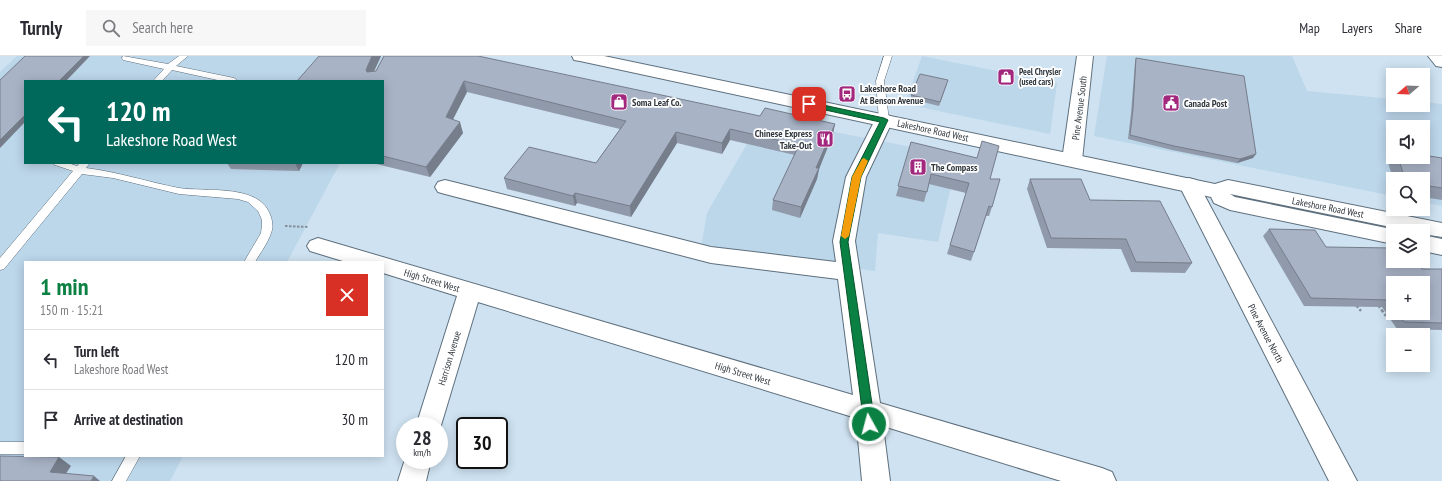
<!DOCTYPE html>
<html lang="en">
<head>
<meta charset="utf-8">
<style>
	body { margin:0; font-family:"PT Sans Narrow",sans-serif; background:#f7f7f7; color:#2b2b33; height:100vh; display:flex; flex-direction:column; font-size:15px; white-space:nowrap }
	* { box-sizing:border-box; margin:0 }
	p { font-size:13px; color:#7c7c81 }
	.icon { flex:none; width:22px; height:22px; fill:none; stroke:currentColor; stroke-width:2; stroke-linecap:round; stroke-linejoin:round }
	.map { position:relative; flex:1; overflow:hidden }
	.drawer { position:absolute; left:24px; top:205px; width:360px; height:196px; display:flex; flex-direction:column; background:#fff; border-radius:0px; box-shadow:0 2px 10px #0003 }
	.drawer>* { flex:none }
	.hud { position:absolute; left:24px; top:24px; width:360px; height:84px; border-radius:0px; box-shadow:0 2px 10px #0003; background:#00695c; color:#fff; overflow:hidden }
	.needle { width:26px; rotate:251deg }
	.fabs { position:absolute; left:1386px; top:12px; display:grid; gap:8px }
	.fabs a { display:grid; place-items:center; width:44px; height:44px; border-radius:0px; background:#fff; box-shadow:0 2px 10px #0003; font-size:20px }
	.speed { position:absolute; left:396px; top:361px; display:flex; gap:8px; font-size:20px; font-weight:700; text-align:center }
	.speed>* { display:grid; place-content:center; width:52px; height:52px; border-radius:50%; background:#fff; box-shadow:0 2px 10px #0003; line-height:1 }
	.speed small { font-size:10px; font-weight:400 }
	.speed .limit { border:2px solid #111; border-radius:6px; background:#fff; color:#111 }
	.pin { position:absolute; display:grid; place-items:center; width:34px; height:34px; color:#fff; margin:-17px; border-radius:8px; box-shadow:0 2px 6px #0006 }
	.me { position:absolute; width:44px; margin:-22px; rotate:353deg; stroke-linejoin:round; filter:drop-shadow(0 0 3px #0008) }
	.turn { display:flex; align-items:center; gap:14px; height:84px; padding:0 16px; font-size:18px }
	.turn .icon { width:52px; height:52px; stroke-width:2.5 }
	.turn b { display:block; font-size:28px; line-height:34px }
	.round { display:grid; place-items:center; flex:none; width:42px; height:42px; border-radius:0px; background:#f7f7f7 }
	.headline { display:flex; align-items:center; justify-content:space-between; height:68px; padding:0 16px }
	h1 { font-size:24px; font-weight:700; line-height:30px; color:#0b8043 }
	ul { padding:0; list-style:none }
	li { display:flex; align-items:center; gap:12px; height:60px; padding:0 16px; border-top:1px solid #e1e1e2 }
	li div { flex:1 }
	li b { display:block; font-size:15px }
	li em { font-style:normal }
	header { display:flex; align-items:center; gap:24px; box-sizing:border-box; height:56px; padding:0 20px; background:#fff; border-bottom:1px solid #e1e1e2 }
	header strong { font-size:19px }
	nav { display:flex; gap:22px; margin-inline-start:auto; font-size:14px }
	.search { width:280px; height:36px; background:#f7f7f7; display:flex; align-items:center; gap:10px; box-sizing:border-box; padding:0 14px; border-radius:0px; color:#7c7c81; font-size:15px }
	.map>svg:first-child { display:block }
</style>
</head>
<body>
<header>
<strong>Turnly</strong>
<div class="search"><svg class="icon" aria-label="search" viewBox="0 0 24 24"><circle cx="10" cy="10" r="6"/><path d="M15 15l6 6"/></svg>Search here</div>
<nav><a>Map</a><a>Layers</a><a>Share</a></nav>
</header>
<div class="map">
<svg width="1442" height="425" viewBox="0 0 1442 425">
	<rect width="100%" height="100%" fill="#cee2f1"/>
	<g fill="#bcd6ea" fill-rule="evenodd">
		<path d="M17 0H396L383 25H25V107H340L287 206H25V400H183L170 425H0V16Z"/>
		<path d="M922 0 1057 27 1050 78 905 48Z"/>
		<path d="M1107 0H1292L1307 35 1393 43V49H1423V46L1442 48V150L1423 146V123H1393V140L1094 80ZM1393 71H1423V101H1393Z"/>
		<path d="M762 62 958 100 938 186 878 177 875 215 701 192 707 157Z"/>
	</g>
	<g fill="none" stroke-linecap="round" stroke-linejoin="round">
		<g stroke="#5e6f7d" stroke-width="1">
			<g id="lane">
				<path d="M123 0 168 8 179 0H188L176 10 234 22 238 25H222L172 14 162 25H153L164 13 123 4 122 2Z"/>
				<path d="M884 0H892L884 25 889 64 884 67 879 64 876 25Z"/>
				<path d="M53 107H68L77 110 80 107H90L86 112C118 116 148 126 179 132 205 136 256 128 269 156 272 163 274 170 271 177 268 187 260 197 255 206H244L261 177 262 169V164L258 155 248 146 238 143 179 138 113 122 82 118 4 213 0 214V202L73 115 55 109Z"/>
				<rect x="0" y="386" width="25" height="12"/>
				<path d="M126 400H140L126 425H112Z"/>
			</g>
		</g>
		<g stroke="#5e6f7d" stroke-width="2">
			<g id="street">
				<path d="M1077 0H1093L1082 104 1079 108 1072 110 1065 108 1062 104Z"/>
				<path d="M1428 0H1442V11L1436 10Z"/>
				<path d="M884 58 890 60 893 64 866 121 855 185 880 347 1102 412 1112 416 1116 425H1061L883 370 890 425H862L856 362 478 246 439 376V370H416L457 240 383 217V206H346L310 195 307 190 310 185 318 182 853 339 838 223 711 207 445 138 438 136 435 131 438 126 445 124 711 191 836 206 833 185 846 121 875 64 878 60Z"/>
				<path d="M1189 122 1196 124 1199 129 1357 425H1329L1179 129 1182 124Z"/>
				<path d="M405 403 431 404 426 425H398Z"/>
			</g>
		</g>
		<g stroke="#5e6f7d" stroke-width="2">
			<g id="primary">
				<path d="M572 0H604L1215 128 1228 124 1442 167V181L1423 178V175H1410L1230 138 1235 141 1401 175H1393V188L1230 154 1214 147 1211 141 580 5 574 4Z"/>
				<path d="M1423 179 1442 183V199L1423 195Z"/>
			</g>
		</g>
		<path stroke="#83919c" stroke-width="2" stroke-dasharray="2.5 1.5" stroke-linecap="butt" d="M285 170 308 171"/>
		<g stroke="#83919c" stroke-width="2.5" stroke-dasharray="3.5 2" stroke-linecap="butt">
			<path d="M1356 249 1361 255"/>
			<path d="M1378 249 1386 260"/>
		</g>
		<use href="#lane" fill="#fff" fill-rule="evenodd"/>
		<use href="#street" fill="#fff" fill-rule="evenodd"/>
		<use href="#primary" fill="#fff" fill-rule="evenodd"/>
	</g>
	<g fill="#909aaa" fill-rule="evenodd">
		<path d="M319 0H381L374 15H376L384 0 833 78 819 113 817 123 800 162 772 154 773 144 795 99 730 84 722 98 677 87 631 161 577 147 575 150 507 133 504 122 596 107 620 73 467 36 453 63 463 77 430 121 372 107H383V25Z"/>
		<path d="M1136 2 1253 102 1237 107 1172 94 1128 83 1131 57 1135 6Z"/>
		<path d="M947 28 939 50 911 43V39Z"/>
		<path d="M911 86 990 123 992 151 989 160H986L971 205 947 198 966 137 929 128 924 146 896 140Z"/>
		<path d="M1393 96V101H1423L1442 102V144L1423 141V123H1393L1387 103Z"/>
		<path d="M227 107H303L299 115 231 113Z"/>
		<path d="M1030 123 1090 144 1192 207 1185 217 1131 216 1121 193 1047 192 1027 133Z"/>
		<path d="M1269 173 1326 191 1422 213H1442V274L1397 273 1382 251 1304 250 1263 180ZM1393 227 1423 257H1393Z"/>
	</g>
	<g fill="#767d8b">
		<path d="M84 0H90L66 25H59Z"/>
		<path d="M372 0H381L370 24 366 14Z"/>
		<path d="M464 25 467 36 449 71 446 61Z"/>
		<path d="M25 59V66L0 92V84Z"/>
		<path d="M460 66 463 77 430 121 426 111Z"/>
		<path d="M835 68 833 78 819 113 817 123 800 162 801 151 816 112Z"/>
		<path d="M730 73V84L722 98V87Z"/>
		<path d="M676 76 677 87 631 161 630 150Z"/>
		<path d="M1256 98 1253 102 1237 107 1240 103Z"/>
		<path d="M295 107H303L299 115Z"/>
		<path d="M575 137 577 147 575 150 573 140Z"/>
		<path d="M59 401 71 410 61 425 50 416Z"/>
		<path d="M94 420 100 425H91Z"/>
	</g>
	<g fill="#a8b3c6" stroke="#767d8b">
		<path d="M25 0H84L59 25H25V59L0 84V24Z"/>
		<path d="M319 0H372L366 14 367 16 376 15 384 0H478L760 60 765 52 835 68 816 112H819L801 151 773 144 799 89 730 73 722 87 676 76 630 150 575 137 573 140 504 122 529 91 596 107 626 65 464 25 446 61 460 66 426 111 383 100V25H297Z"/>
		<path d="M1136 2 1244 20 1256 98 1240 103 1174 90 1130 79 1133 53Z"/>
		<path d="M920 18 948 24 940 46 911 39Z"/>
		<path d="M982 85 999 90 990 123H1000L992 151 989 150 974 196 950 189 969 127 931 118 927 136 898 130 911 86 977 102Z"/>
		<path d="M1423 99 1442 102V132L1423 129V123H1405L1398 101H1423Z"/>
		<path d="M1030 123H1081L1090 144 1160 145 1192 207 1136 206 1126 183 1051 182Z"/>
		<path d="M1269 173 1315 174 1326 191 1393 192V205H1416L1422 213H1442V267L1404 266 1398 257H1423V227H1393V250L1389 244 1311 242Z"/>
		<path d="M0 400 59 401 50 416 94 420 91 425H0Z"/>
	</g>
	<path fill="#0b8043" stroke="#07532c" d="M809 46 884 62 888 64 861 121 848 186 875 368 873 372 869 373 866 372 864 368 840 186 852 121 880 66 807 50V47Z"/>
	<path fill="#f59e0b" d="M864 102 868 105 861 121 849 180 845 183 841 180 852 121 862 103Z"/>
	<defs>
		<g id="shop-square" transform="scale(0.9)"><rect x="-9" y="-9" width="18" height="18" rx="4" fill="#a2287e" stroke="#fff"/><path d="M-5-2.5h2.3a2.7 3.5 0 0 1 5.4 0H5L5.5 6h-11ZM-1.5-2.5h3a1.5 2.3 0 0 0-3 0Z" fill="#fff"/></g>
		<g id="bus-square" transform="scale(0.9)"><rect x="-9" y="-9" width="18" height="18" rx="4" fill="#a2287e" stroke="#fff"/><path d="M-5-6H5V4H4V6H2V4H-2V6H-4V4H-5ZM-3.5-4V0h7V-4ZM-3.5 1.2v1.5H-2V1.2ZM2 1.2v1.5H3.5V1.2Z" fill="#fff"/></g>
		<g id="civic-square" transform="scale(0.9)"><rect x="-9" y="-9" width="18" height="18" rx="4" fill="#a2287e" stroke="#fff"/><path d="M-.6-6.5H3V-4.5H.6V-3L4-1V1h2V6H-6V1h2V-1L-.6-3ZM-1.2 2.5V6h2.4V2.5Z" fill="#fff"/></g>
		<g id="restaurant-square" transform="scale(0.9)"><rect x="-9" y="-9" width="18" height="18" rx="4" fill="#a2287e" stroke="#fff"/><path d="M-5-6h1v4h1v-4h1v4h1v-4h1v5L-1.5 .5V6h-2V.5L-5-1ZM5-6V6H3V1.5H1.5Q1.5-4 5-6Z" fill="#fff"/></g>
		<g id="building-square" transform="scale(0.9)"><rect x="-9" y="-9" width="18" height="18" rx="4" fill="#a2287e" stroke="#fff"/><path d="M-4-6H4V6H1V3H-1V6H-4ZM-2.5-4.3h1.7v1.8h-1.7ZM.8-4.3h1.7v1.8H.8ZM-2.5-1h1.7V.8h-1.7ZM.8-1h1.7V.8H.8Z" fill="#fff"/></g>
	</defs>
	<g fill-rule="evenodd">
		<use href="#shop-square" x="1006" y="21"/>
		<use href="#bus-square" x="847" y="38"/>
		<use href="#shop-square" x="619" y="46"/>
		<use href="#civic-square" x="1171" y="47"/>
		<use href="#restaurant-square" x="825" y="83"/>
		<use href="#building-square" x="918" y="111"/>
	</g>
	<g text-anchor="middle" stroke-width="3.5" stroke-linejoin="round" paint-order="stroke">
		<g font-size="9" font-weight="bold" fill="#31383e" stroke="#fff" text-anchor="start">
			<text x="1019" y="19">Peel Chrysler<tspan x="1019" dy="10">(used cars)</tspan></text>
		</g>
		<g font-size="10" font-weight="bold" fill="#31383e" stroke="#fff" text-anchor="start">
			<text x="860" y="36">Lakeshore Road<tspan x="860" dy="12">At Benson Avenue</tspan></text>
			<text x="632" y="50">Soma Leaf Co.</text>
			<text x="1184" y="51">Canada Post</text>
			<text x="812" y="81" text-anchor="end">Chinese Express<tspan x="812" dy="12">Take-Out</tspan></text>
			<text x="931" y="115">The Compass</text>
		</g>
		<g font-size="10" fill="#31383e" stroke="#fff">
			<text transform="translate(1079 52) rotate(-83)" y="4">Pine Avenue South</text>
			<text transform="translate(933 74) rotate(12)" y="4">Lakeshore Road West</text>
			<text transform="translate(1328 151) rotate(11)" y="4">Lakeshore Road West</text>
			<text transform="translate(432 224) rotate(17)" y="4">High Street West</text>
			<text transform="translate(1266 277) rotate(62)" y="4">Pine Avenue North</text>
			<text transform="translate(449 302) rotate(-73)" y="4">Harrison Avenue</text>
			<text transform="translate(743 317) rotate(17)" y="4">High Street West</text>
		</g>
	</g>
</svg>
<div class="fabs">
<a><svg class="needle" viewBox="-14 -14 28 28"><path d="M0-13l5 13h-10z" fill="#e53935"/><path d="M0 13l5-13h-10z" fill="#7c7c81"/></svg></a>
<a><svg class="icon" aria-label="sound" viewBox="0 0 24 24"><path d="M4 9h4l5-4v14l-5-4H4zM17 9q2 3 0 6"/></svg></a>
<a><svg class="icon" aria-label="search" viewBox="0 0 24 24"><circle cx="10" cy="10" r="6"/><path d="M15 15l6 6"/></svg></a>
<a><svg class="icon" aria-label="layers" viewBox="0 0 24 24"><path d="M12 4l9 5-9 5-9-5zM3 14l9 5 9-5"/></svg></a>
<a>+</a>
<a>−</a>
</div>
<div class="speed"><div>28<small>km/h</small></div><div class="limit">30</div></div>
<div class="pin" style="left:809px;top:48px;background:#d93025"><svg class="icon" aria-label="arrive" viewBox="0 0 24 24"><path d="M6 21V4h12l-3 4 3 4H6"/></svg></div>
<svg class="me" style="left:869px;top:368px" viewBox="-20 -20 40 40"><circle r="17" fill="#0b8043" stroke="#fff" stroke-width="3"/><path d="M0-11L8 9 0 5-8 9z" fill="#fff"/></svg>
<div class="hud">
<div class="turn"><svg class="icon" aria-label="left" viewBox="0 0 24 24"><path d="M17 20v-9H6M10 6l-5 5 5 5"/></svg><div><b>120 m</b>Lakeshore Road West</div></div>
</div>
<section class="drawer">
<div class="headline"><div><h1>1 min</h1><p>150 m · 15:21</p></div><a class="round" style="background:#d93025;color:#fff"><svg class="icon" aria-label="close" viewBox="0 0 24 24"><path d="M6 6l12 12M18 6L6 18"/></svg></a></div>
<ul>
<li><svg class="icon" aria-label="left" viewBox="0 0 24 24"><path d="M17 20v-9H6M10 6l-5 5 5 5"/></svg><div><b>Turn left</b><p>Lakeshore Road West</p></div><em>120 m</em></li>
<li><svg class="icon" aria-label="arrive" viewBox="0 0 24 24"><path d="M6 21V4h12l-3 4 3 4H6"/></svg><div><b>Arrive at destination</b></div><em>30 m</em></li>
</ul>
</section>
</div>
</body>
</html>
